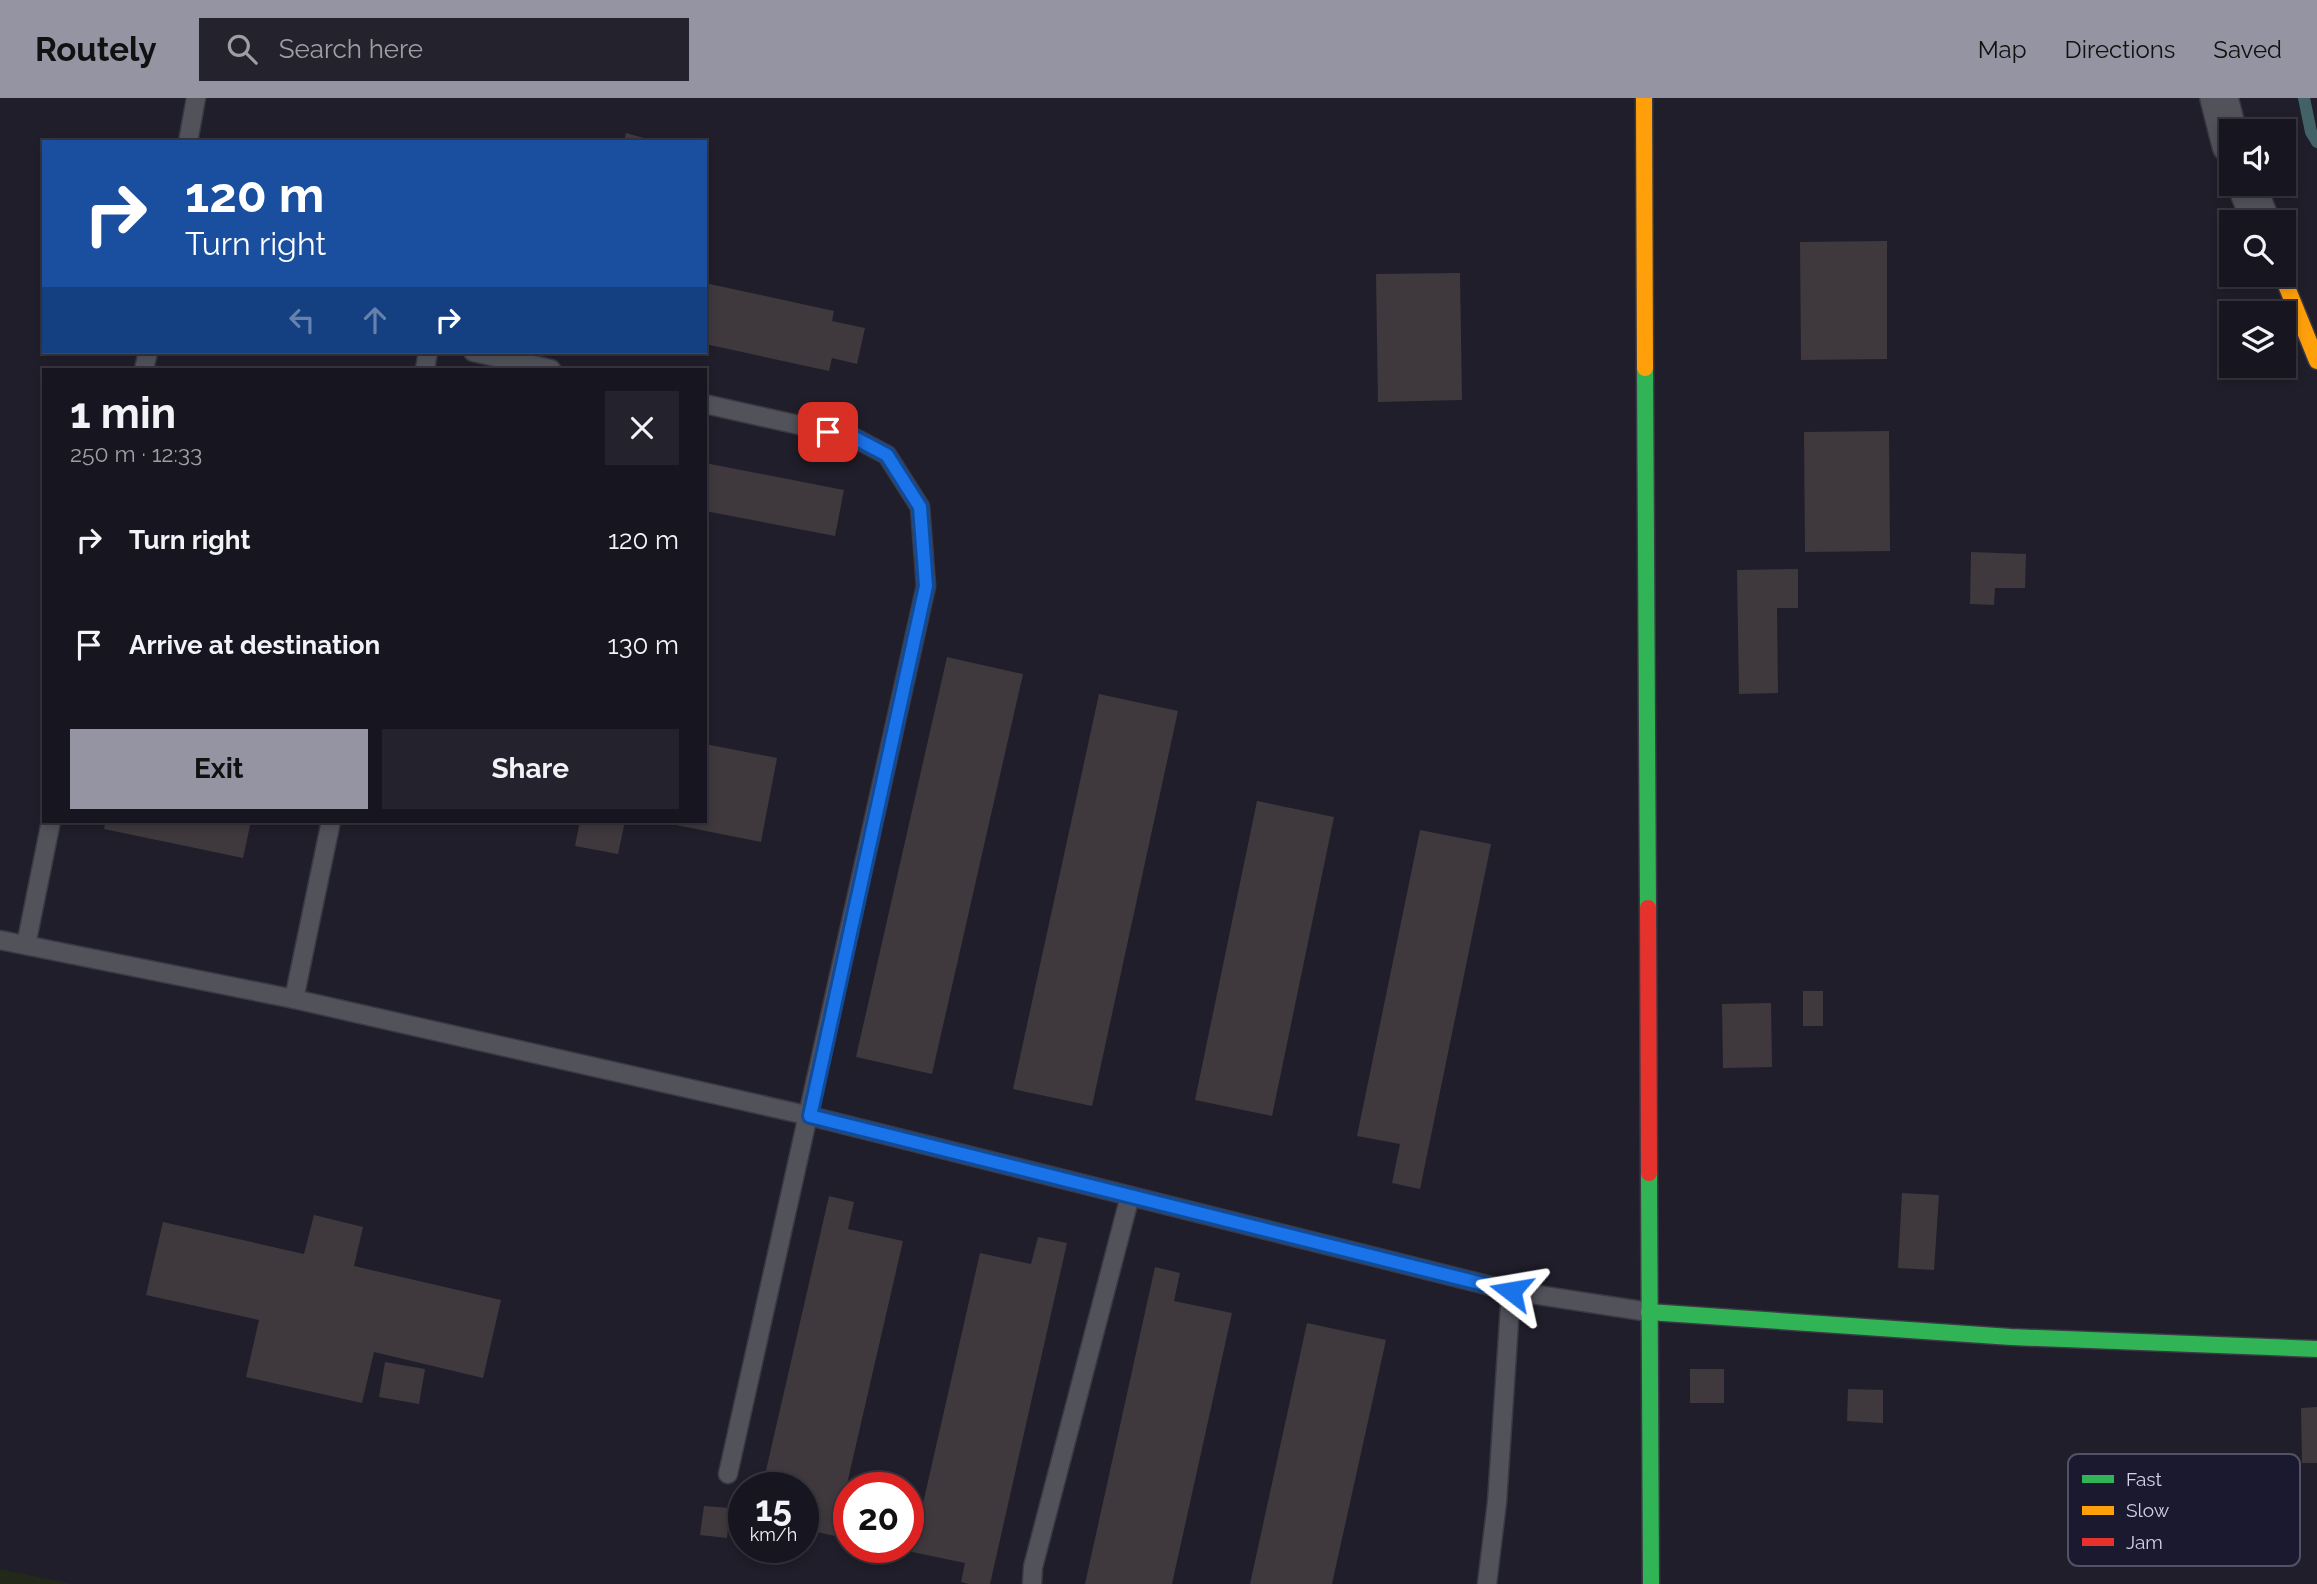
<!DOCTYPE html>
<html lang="en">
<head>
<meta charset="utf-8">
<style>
	body { margin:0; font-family:Raleway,sans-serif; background:#24232d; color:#f1f3f6; height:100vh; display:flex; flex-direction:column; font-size:26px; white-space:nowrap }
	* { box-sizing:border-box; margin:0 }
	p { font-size:23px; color:#9e9fa5 }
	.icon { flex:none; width:38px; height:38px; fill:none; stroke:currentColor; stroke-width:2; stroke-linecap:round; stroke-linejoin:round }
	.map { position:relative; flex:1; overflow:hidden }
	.panel { position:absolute; left:42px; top:270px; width:665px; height:455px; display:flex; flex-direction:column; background:#171620; border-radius:0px; box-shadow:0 4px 10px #0003,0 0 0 2px #36353e }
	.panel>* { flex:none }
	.top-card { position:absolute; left:42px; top:42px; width:665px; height:214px; border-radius:0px; box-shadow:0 4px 10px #0003,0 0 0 2px #36353e; background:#1a4fa0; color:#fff; overflow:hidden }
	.fabs { position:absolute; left:2219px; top:21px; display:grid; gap:14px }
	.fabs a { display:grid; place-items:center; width:77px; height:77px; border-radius:0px; background:#171620; box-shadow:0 4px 10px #0003,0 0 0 2px #36353e; font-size:35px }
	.speed { position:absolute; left:728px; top:1374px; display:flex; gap:14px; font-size:35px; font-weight:700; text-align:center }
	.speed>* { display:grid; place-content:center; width:91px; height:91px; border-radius:50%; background:#171620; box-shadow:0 4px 10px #0003,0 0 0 2px #36353e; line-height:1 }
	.speed small { font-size:18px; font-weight:400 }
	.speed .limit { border:10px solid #d22; background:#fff; color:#111 }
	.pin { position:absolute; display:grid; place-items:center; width:60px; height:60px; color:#fff; margin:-30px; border-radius:14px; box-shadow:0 4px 10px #0006 }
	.me { position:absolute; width:77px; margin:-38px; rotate:284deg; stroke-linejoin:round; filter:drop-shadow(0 0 5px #0008) }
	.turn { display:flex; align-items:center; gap:24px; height:147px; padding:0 28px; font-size:32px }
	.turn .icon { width:91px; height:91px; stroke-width:2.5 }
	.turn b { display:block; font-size:49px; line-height:60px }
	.lanes { display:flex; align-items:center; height:66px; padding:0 28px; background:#0003; justify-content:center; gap:35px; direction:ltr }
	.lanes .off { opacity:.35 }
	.round { display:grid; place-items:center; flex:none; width:74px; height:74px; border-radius:0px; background:#24232d }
	.overview { display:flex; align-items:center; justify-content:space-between; height:119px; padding:0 28px }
	h1 { font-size:42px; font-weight:700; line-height:52px }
	.cta { display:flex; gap:14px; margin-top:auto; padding:14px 28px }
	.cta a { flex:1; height:80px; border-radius:0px; background:#9494a2; color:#111; font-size:28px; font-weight:700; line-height:80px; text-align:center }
	.cta a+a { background:#24232d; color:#f1f3f6 }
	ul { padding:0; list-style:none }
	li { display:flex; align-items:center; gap:21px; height:105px; padding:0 28px }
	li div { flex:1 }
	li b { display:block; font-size:26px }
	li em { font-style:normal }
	header { display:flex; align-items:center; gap:42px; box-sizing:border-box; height:98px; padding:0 35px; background:#9494a2; color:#111 }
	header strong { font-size:33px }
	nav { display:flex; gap:38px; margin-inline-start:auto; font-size:24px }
	.search { width:490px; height:63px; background:#24232d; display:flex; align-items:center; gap:18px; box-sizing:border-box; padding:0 24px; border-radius:0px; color:#9e9fa5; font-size:26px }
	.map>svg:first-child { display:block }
</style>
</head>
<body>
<header>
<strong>Routely</strong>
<div class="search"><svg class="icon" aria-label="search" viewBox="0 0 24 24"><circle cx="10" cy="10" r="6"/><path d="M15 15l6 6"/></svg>Search here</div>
<nav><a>Map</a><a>Directions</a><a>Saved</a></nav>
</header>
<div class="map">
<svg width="2317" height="1486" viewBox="0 0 2317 1486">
	<rect width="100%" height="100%" fill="#1f1e2a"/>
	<path fill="#222918" d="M0 1471 73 1486H0Z"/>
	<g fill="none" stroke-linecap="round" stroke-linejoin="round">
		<path stroke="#426267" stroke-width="12" d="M2304 0 2311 34 2317 44"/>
	</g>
	<g fill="#3f393d">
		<path d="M626 35 655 43V44H624Z"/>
		<path d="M1887 143V261L1801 262 1800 144Z"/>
		<path d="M1460 175 1462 302 1378 304 1376 176Z"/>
		<path d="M705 185 834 213 832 223 865 230 857 266 832 260 829 273 705 246Z"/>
		<path d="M1889 333 1890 453 1805 454 1804 334Z"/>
		<path d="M705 365 844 392 835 438 705 413Z"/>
		<path d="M1971 454 2026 456 2025 490H1995L1994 507 1970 506Z"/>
		<path d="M1798 471V510H1777L1778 595 1739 596 1737 472Z"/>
		<path d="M947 559 1023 576 932 976 856 959Z"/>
		<path d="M1099 596 1178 613 1092 1008 1013 991Z"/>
		<path d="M705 646 777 660 761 744 661 724 705 723Z"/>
		<path d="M1257 703 1334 719 1272 1018 1195 1002Z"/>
		<path d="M106 723H251L243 760 104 731Z"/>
		<path d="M580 723H625L618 756 575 748Z"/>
		<path d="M1420 732 1491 746 1420 1091 1392 1085 1400 1046 1357 1038Z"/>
		<rect x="1803" y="893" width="20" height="35"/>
		<path d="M1771 905 1772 969 1723 970 1722 906Z"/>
		<path d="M1902 1095 1939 1097 1934 1172 1898 1170Z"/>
		<path d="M829 1098 854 1104 848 1131 903 1143 835 1438 803 1431V1390H762Z"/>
		<path d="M314 1117 363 1129 354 1168 501 1202 483 1280 374 1254 362 1305 246 1279 259 1222 146 1197 163 1124 304 1156Z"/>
		<path d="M1038 1139 1067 1145 990 1486H969L961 1484 965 1465 912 1454 980 1155 1031 1166Z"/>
		<path d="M1155 1169 1180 1175 1174 1203 1232 1215 1172 1486H1085Z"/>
		<path d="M1307 1225 1386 1242 1332 1486H1250Z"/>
		<path d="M385 1264 425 1271 419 1306 379 1299Z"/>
		<rect x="1690" y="1271" width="34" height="34"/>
		<path d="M1848 1291 1883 1292V1325L1847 1323Z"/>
		<path d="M2317 1309V1365H2302L2301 1310Z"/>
		<path d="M704 1408 730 1410 727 1440 700 1437Z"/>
	</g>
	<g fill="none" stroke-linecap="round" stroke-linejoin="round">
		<g stroke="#3a3944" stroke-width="21">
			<g id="lane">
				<path d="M188 44 196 0"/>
				<path d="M473 254 551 271"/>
				<path d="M144 271 148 254"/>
				<path d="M425 271 428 254"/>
				<path d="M705 306 853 339 887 357 920 409 926 488 728 1376"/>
				<path d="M0 842 294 901 810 1018 1511 1193 1649 1214"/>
				<path d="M26 847 51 723"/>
				<path d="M294 901 331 723"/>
				<path d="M1032 1486 1033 1469 1130 1098"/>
				<path d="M1487 1486 1497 1404 1511 1193"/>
			</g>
		</g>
		<g stroke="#3a3944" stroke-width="40">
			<g id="street">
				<path d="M2219 0 2231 47"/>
				<path d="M2246 86 2261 124"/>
			</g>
		</g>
		<g stroke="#3a3944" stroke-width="19">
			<g id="fast">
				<path d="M1645 270 1648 810"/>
				<path d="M1649 1075 1651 1486"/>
				<path d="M1649 1214 2011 1239 2317 1251"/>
			</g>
		</g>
		<g stroke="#3a3944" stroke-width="19">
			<g id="slow">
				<path d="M1644 0 1645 270"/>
				<path d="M2282 177 2317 263"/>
			</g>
		</g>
		<g stroke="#3a3944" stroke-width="19">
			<path id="jam" d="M1648 810 1649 1075"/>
		</g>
		<use href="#lane" stroke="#52525b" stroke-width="18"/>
		<use href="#street" stroke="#52525b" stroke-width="37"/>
		<use href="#fast" stroke="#30b455" stroke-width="16"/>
		<use href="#slow" stroke="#ff9f0a" stroke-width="16"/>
		<use href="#jam" stroke="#e5322d" stroke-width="16"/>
	</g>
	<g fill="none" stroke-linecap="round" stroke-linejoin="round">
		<g stroke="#114b97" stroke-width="18">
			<path id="route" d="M828 334 853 339 887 357 920 409 926 488 810 1018 1511 1193"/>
		</g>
		<use href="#route" stroke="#1a73e8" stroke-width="12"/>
	</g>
	<rect x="2068" y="1356" width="232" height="112" rx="10" fill="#1b192f" stroke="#525165" stroke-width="2"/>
	<rect x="2082" y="1377" width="32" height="8" fill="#30b455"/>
	<rect x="2082" y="1408" width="32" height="9" fill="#ff9f0a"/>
	<rect x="2082" y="1440" width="32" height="8" fill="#e5322d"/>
	<g font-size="19" fill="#d3d3e3">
		<text x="2126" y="1388">Fast</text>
		<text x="2126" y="1419">Slow</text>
		<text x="2126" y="1451">Jam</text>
	</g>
</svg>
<div class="fabs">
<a><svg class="icon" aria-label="sound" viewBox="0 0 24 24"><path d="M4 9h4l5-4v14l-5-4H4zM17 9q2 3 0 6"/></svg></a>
<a><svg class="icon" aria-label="search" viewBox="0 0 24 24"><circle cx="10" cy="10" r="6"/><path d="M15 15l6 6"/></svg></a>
<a><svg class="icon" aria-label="layers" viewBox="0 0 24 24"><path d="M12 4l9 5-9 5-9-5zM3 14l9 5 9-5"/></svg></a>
</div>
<div class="speed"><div>15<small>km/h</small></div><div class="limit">20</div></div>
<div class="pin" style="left:828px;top:334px;background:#d93025"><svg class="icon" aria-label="arrive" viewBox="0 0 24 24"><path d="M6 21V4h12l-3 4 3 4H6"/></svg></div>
<svg class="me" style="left:1511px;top:1193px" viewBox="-20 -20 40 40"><path d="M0-17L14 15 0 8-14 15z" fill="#1a73e8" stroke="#fff" stroke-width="4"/></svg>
<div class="top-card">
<div class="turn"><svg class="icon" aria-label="right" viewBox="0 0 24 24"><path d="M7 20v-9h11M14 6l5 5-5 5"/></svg><div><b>120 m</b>Turn right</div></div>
<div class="lanes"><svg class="icon off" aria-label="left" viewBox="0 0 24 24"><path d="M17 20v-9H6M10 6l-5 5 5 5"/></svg><svg class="icon off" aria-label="ahead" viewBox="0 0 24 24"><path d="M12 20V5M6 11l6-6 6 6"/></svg><svg class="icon" aria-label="right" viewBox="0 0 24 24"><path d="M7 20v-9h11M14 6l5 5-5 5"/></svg></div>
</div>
<section class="panel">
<div class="overview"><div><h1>1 min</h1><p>250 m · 12:33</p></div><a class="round"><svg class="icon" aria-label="close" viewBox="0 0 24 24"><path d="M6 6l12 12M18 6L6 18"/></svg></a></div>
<ul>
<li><svg class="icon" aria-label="right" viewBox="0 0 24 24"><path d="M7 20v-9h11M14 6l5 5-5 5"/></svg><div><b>Turn right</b></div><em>120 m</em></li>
<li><svg class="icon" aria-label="arrive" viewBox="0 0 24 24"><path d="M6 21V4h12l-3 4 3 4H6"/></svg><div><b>Arrive at destination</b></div><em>130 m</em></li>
</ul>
<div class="cta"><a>Exit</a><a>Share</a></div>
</section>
</div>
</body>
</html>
